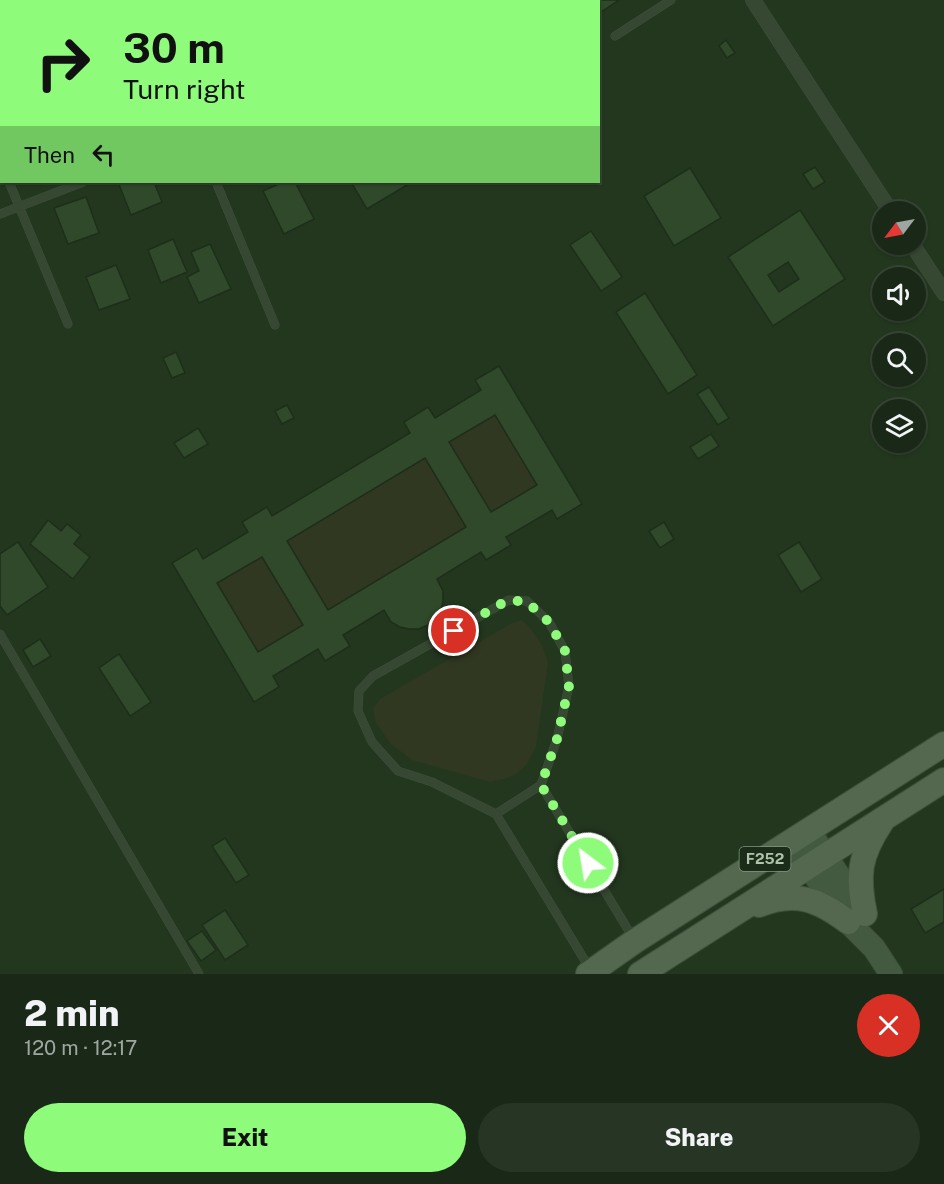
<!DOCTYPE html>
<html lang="en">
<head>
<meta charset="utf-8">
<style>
	body { margin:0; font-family:"Public Sans",sans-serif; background:#273524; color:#f1f3f6; height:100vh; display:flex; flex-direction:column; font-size:22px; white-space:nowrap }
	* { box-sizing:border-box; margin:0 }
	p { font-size:20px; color:#9fa6a1 }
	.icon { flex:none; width:33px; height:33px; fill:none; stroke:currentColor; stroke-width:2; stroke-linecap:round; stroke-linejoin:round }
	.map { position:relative; height:974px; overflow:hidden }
	.panel { display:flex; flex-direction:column; background:#1a2917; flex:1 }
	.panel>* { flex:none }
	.hud { position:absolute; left:0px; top:0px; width:600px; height:183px; box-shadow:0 2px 4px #0004,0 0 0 2px #384536; background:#8efb7a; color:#111; overflow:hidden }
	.needle { width:39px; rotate:238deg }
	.fabs { position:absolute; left:872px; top:201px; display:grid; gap:12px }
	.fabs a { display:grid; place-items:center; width:54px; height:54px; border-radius:50%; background:#1a2917; box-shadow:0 2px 4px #0004,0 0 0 2px #384536; font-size:30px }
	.pin { position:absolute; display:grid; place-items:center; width:51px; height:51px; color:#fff; margin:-26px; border:3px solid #fff; border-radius:50%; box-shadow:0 2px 6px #0007 }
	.me { position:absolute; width:66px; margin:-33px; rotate:329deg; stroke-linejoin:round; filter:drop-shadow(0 0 4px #0008) }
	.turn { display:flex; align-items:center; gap:21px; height:126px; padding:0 24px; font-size:27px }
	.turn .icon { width:78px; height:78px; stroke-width:2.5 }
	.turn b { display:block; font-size:42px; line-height:51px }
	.then { display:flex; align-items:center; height:57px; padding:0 24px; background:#0003; gap:12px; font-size:22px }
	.round { display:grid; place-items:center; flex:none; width:63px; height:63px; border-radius:32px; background:#273524 }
	.head { display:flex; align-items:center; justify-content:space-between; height:102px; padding:0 24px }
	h1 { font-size:36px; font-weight:800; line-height:45px }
	.button { display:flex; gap:12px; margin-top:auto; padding:12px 24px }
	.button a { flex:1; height:69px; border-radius:36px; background:#8efb7a; color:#111; font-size:24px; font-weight:800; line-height:69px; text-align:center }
	.button a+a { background:#273524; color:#f1f3f6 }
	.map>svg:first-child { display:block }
</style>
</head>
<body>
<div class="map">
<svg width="944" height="974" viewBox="0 0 944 974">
	<rect width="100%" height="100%" fill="#23371f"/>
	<g fill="#303821">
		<path d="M495 415 537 485 491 512 449 442Z"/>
		<path d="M425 458 466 527 328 610 287 541Z"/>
		<path d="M262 557 303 625 258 652 218 583Z"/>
		<path d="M522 620C535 632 544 646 548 663L536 746 527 764 516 774 504 779 490 782 412 760 391 744 376 723 373 708 380 699 512 623Z"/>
	</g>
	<g fill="#31492b" stroke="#1d2e1a" stroke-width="1.5" fill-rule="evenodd">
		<path d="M17 0H85L86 2H17Z"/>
		<path d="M151 0H214L215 2H152Z"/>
		<path d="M575 0H619L598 14V2H576Z"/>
		<path d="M726 40 735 53 727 58 719 46Z"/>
		<path d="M0 63H2V115L0 112Z"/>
		<path d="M815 167 825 182 813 189 803 174Z"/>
		<path d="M690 168 721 218 674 246 644 196Z"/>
		<path d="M118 182H154L162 202 131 215Z"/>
		<path d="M283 182H295L314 219 284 234 263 191Z"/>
		<path d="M351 182H405L407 185 367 209Z"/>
		<path d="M86 197 99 233 68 244 54 208Z"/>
		<path d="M800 210 845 279 773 326 728 257ZM788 262 799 279 779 292 768 275Z"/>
		<path d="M591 231 622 277 601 291 570 245Z"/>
		<path d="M173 239 187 272 161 283 148 250Z"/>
		<path d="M210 244 231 289 199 303 187 277 199 271 191 252Z"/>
		<path d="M116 265 130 299 99 310 86 277Z"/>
		<path d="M645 293 697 375 668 394 616 312Z"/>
		<path d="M176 352 185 373 172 378 163 358Z"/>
		<path d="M499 366 582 504 557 519 552 510 506 537 511 545 486 560 481 552 437 579 443 591V601L441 611 436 619 428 625 419 629H409L400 627 391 622 384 610 343 635 350 646 325 661 318 649 273 676 279 687 254 702 172 563 197 548 203 559 248 532 242 522 267 507 272 516 410 433 404 422 428 407 435 418 481 390 475 380ZM495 415 537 485 491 512 449 442ZM425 458 466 527 328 610 287 541ZM262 557 303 625 258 652 217 583Z"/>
		<path d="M709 387 729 418 718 425 697 394Z"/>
		<path d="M287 405 294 418 282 424 275 411Z"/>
		<path d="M198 428 208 444 184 458 174 443Z"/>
		<path d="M711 434 719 446 698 459 690 447Z"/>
		<path d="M48 520 61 531 67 524 81 535 74 544 90 557 73 579 30 544Z"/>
		<path d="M664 522 674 539 660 548 649 531Z"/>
		<path d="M18 542 48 587 7 615 0 606V554Z"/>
		<path d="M799 542 822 579 801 592 778 555Z"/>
		<path d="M40 639 51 656 33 667 23 650Z"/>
		<path d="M119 654 151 702 130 716 99 668Z"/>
		<path d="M225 838 249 875 236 883 212 846Z"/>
		<path d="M944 889V922L925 933 911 909Z"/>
		<path d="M225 910 248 945 225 960 202 925Z"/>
		<path d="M202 931 216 950 201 961 187 941Z"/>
	</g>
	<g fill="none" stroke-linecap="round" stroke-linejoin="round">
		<g stroke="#3f513c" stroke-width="9">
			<g id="lane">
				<path d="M144 0V2"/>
				<path d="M448 0 449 2"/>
				<path d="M615 36 671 0"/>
				<path d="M0 159 2 163"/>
				<path d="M9 182 68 324"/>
				<path d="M216 182 275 325"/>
				<path d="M0 214 83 182"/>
				<path d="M509 600 527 601 549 622 565 651 569 686 557 739 541 785 496 814 432 782 398 771 372 742 358 711 359 691 373 676Z"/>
				<path d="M0 634 199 974"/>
				<path d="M541 785 633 938"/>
				<path d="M496 814 590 969"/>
			</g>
		</g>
		<g stroke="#3f513c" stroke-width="16">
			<g id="street">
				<path d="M753 0 891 212"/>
				<path d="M912 244 944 293"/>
			</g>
		</g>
		<g stroke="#3f513c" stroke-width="24">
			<g id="secondary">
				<path d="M809 831 865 915"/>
				<path d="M791 842 848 922 874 948 891 974"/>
			</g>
		</g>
		<g stroke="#3f513c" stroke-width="26">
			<g id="primary">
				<path d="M759 905C795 890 819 900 848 922"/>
				<path d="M865 914C857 876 859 856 881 823"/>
				<path d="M588 974 635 941 944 744"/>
				<path d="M640 974 944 780"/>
			</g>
		</g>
		<use href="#lane" stroke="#364732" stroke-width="8"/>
		<use href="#street" stroke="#364732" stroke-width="15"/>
		<use href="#secondary" stroke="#445a40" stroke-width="22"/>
		<use href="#primary" stroke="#546850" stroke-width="24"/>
	</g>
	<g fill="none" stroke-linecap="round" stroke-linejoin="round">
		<path stroke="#8efb7a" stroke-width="10" stroke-dasharray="0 18" d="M454 631 508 600 527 602 549 622 565 651 569 686 557 739 541 785 588 863"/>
	</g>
	<g text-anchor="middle" stroke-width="6" stroke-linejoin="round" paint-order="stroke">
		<rect fill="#1b2c18" stroke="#839680" stroke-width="1.5" x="739.5" y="847" width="51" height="24" rx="4.5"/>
		<g font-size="15" font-weight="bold" fill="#b0c4ac">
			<text x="765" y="864">F252</text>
		</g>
	</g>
</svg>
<div class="fabs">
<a><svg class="needle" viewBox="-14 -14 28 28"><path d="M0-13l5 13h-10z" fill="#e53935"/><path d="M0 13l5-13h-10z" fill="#9fa6a1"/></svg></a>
<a><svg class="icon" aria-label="sound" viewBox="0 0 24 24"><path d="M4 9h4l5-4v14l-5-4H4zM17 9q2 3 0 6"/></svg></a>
<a><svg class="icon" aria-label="search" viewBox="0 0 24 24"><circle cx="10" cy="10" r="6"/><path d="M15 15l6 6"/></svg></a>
<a><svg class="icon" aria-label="layers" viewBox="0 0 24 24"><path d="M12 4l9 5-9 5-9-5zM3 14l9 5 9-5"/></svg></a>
</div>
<div class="pin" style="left:454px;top:631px;background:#d93025"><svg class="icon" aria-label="arrive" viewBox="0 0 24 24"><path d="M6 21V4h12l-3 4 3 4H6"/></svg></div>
<svg class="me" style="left:588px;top:863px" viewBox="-20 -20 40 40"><circle r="17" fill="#8efb7a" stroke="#fff" stroke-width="3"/><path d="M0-11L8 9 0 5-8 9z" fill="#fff"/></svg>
<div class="hud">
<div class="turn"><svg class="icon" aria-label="right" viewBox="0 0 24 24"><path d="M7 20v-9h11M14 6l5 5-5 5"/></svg><div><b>30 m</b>Turn right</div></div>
<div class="then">Then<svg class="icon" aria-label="left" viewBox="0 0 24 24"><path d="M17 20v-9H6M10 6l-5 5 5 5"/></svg></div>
</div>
</div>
<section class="panel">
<div class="head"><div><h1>2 min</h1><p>120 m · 12:17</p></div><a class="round" style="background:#d93025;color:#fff"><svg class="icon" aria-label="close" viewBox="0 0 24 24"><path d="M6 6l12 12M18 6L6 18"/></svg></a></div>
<div class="button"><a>Exit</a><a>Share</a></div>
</section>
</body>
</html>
